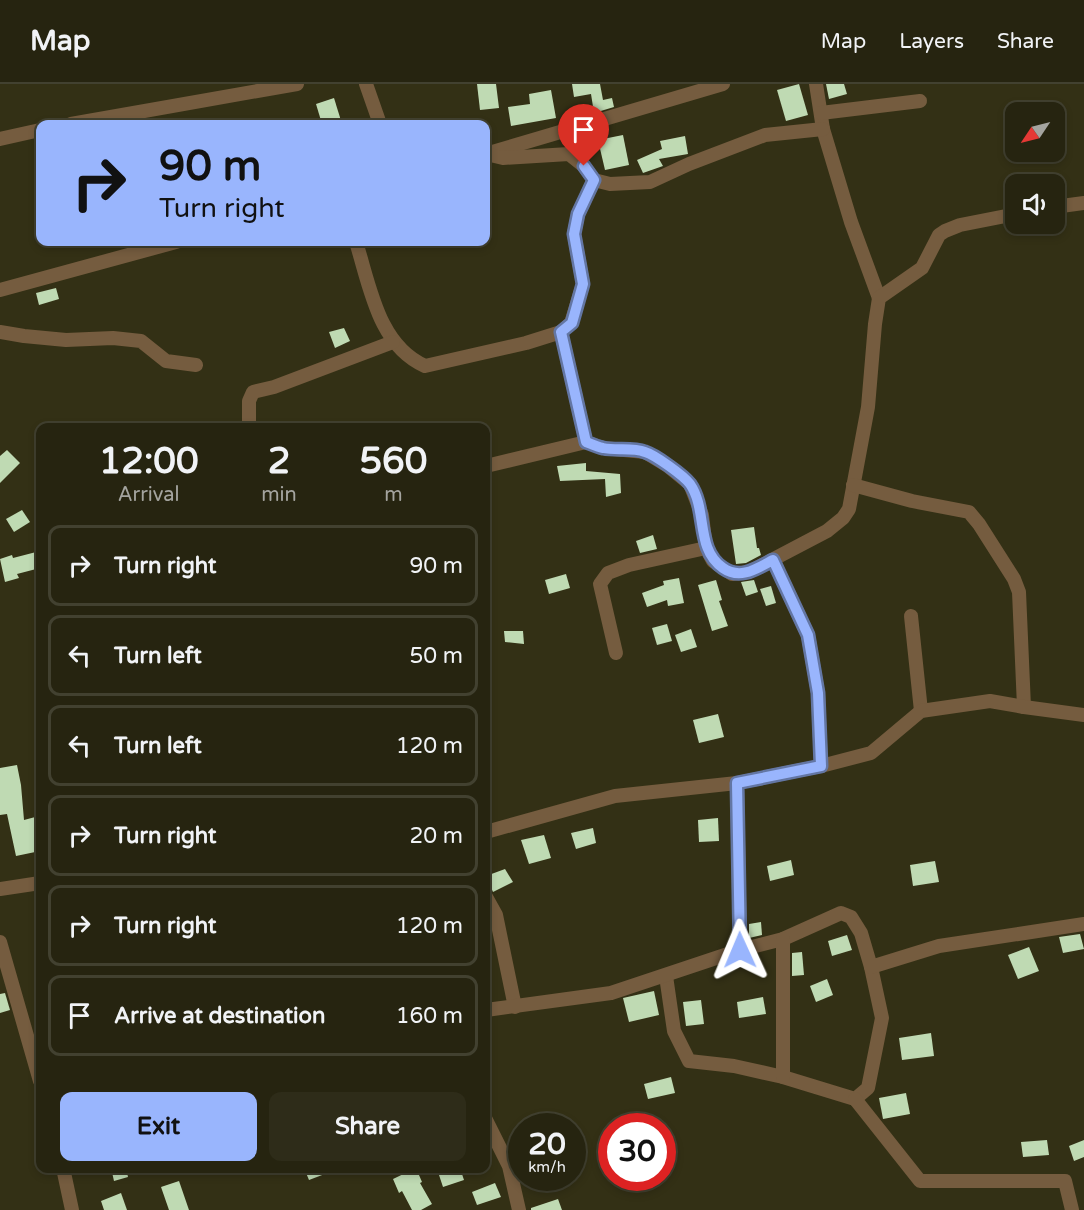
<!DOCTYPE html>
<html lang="en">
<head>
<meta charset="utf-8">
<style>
	body { margin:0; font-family:"Varela Round",sans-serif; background:#2e2c19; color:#f1f3f6; height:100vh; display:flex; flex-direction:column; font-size:22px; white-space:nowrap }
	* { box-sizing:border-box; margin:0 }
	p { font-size:20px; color:#a4a49f }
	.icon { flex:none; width:33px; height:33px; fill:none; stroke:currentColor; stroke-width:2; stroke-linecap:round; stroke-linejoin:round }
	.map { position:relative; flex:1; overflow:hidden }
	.drawer { position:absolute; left:36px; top:339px; width:454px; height:750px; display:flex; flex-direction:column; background:#262410; border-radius:12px; box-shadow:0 3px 9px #0003,0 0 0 2px #424130 }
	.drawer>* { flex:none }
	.top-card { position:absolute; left:36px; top:36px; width:454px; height:126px; border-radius:12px; box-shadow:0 3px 9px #0003,0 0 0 2px #424130; background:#99b5fd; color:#111; overflow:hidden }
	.needle { width:39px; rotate:235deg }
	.buttons { position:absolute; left:1005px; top:18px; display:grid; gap:12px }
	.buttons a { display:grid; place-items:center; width:60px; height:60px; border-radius:12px; background:#262410; box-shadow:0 3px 9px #0003,0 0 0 2px #424130; font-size:30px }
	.speed { position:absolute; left:508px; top:1029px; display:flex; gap:12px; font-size:30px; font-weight:700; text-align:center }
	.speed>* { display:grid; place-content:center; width:78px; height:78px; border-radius:50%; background:#262410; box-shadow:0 3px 9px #0003,0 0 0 2px #424130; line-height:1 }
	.speed small { font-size:15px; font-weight:400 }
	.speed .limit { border:9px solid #d22; background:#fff; color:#111 }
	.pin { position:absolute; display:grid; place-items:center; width:51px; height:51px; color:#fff; margin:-62px -26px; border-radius:50% 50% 50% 0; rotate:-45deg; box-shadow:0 0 6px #0007 }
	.pin .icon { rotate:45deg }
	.me { position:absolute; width:66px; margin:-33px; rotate:359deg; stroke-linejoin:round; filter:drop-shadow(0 0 4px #0008) }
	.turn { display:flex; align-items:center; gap:21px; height:126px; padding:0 24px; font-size:27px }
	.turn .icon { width:78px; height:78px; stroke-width:2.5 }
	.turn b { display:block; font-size:42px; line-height:51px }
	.eta { display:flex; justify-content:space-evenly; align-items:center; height:102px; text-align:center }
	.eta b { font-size:36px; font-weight:700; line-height:42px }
	.cta { display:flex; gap:12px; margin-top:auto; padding:12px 24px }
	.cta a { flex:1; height:69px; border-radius:12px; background:#99b5fd; color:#111; font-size:24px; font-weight:700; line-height:69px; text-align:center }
	.cta a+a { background:#2e2c19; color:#f1f3f6 }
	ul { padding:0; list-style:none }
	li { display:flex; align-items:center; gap:18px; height:81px; margin:0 12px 9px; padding:0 12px; border:3px solid #424130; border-radius:12px }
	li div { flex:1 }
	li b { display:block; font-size:22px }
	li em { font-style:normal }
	header { display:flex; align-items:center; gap:36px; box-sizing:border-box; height:84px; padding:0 30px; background:#262410; border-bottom:2px solid #424130 }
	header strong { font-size:28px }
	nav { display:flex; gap:33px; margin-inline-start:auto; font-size:21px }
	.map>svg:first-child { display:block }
</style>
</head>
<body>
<header>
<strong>Map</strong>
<nav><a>Map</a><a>Layers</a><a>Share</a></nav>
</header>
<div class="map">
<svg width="1084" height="1126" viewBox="0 0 1084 1126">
	<rect width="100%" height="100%" fill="#333015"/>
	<g fill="#bfdab3">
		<path d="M477 0H496L499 24 480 26Z"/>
		<path d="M572 0H600L603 16 612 14 614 23 594 29 591 10 574 13Z"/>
		<path d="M799 0 808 31 786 37 777 6Z"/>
		<path d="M826 0H844L847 10 829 15Z"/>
		<path d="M551 6 556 34 511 42 508 23 530 20 529 10Z"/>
		<path d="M334 14 342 40H322L316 20Z"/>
		<path d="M623 51 629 81 605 86 598 56Z"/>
		<path d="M685 52 688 70 659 75 663 82 643 89 637 76 662 65 660 57Z"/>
		<path d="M56 204 59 215 39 221 36 209Z"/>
		<path d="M344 244 350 257 335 264 329 248Z"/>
		<path d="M7 366 20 379 0 399V372Z"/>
		<path d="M586 379V387L620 390 621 409 606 413 605 395 560 397 557 382Z"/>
		<path d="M22 426 30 438 14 448 6 435Z"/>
		<path d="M754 443 757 464H759L761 471 746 479 736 480 731 446Z"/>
		<path d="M653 451 657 465 640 469 636 457Z"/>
		<path d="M40 467V484L17 490 19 494 5 498 0 475 12 471 13 474Z"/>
		<path d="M566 490 570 504 549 510 545 496Z"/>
		<path d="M679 494 684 519 668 522 667 516 647 523 642 509 664 501 663 497Z"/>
		<path d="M716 496 722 516 719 517 728 542 712 547 698 501Z"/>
		<path d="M754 496 758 508 746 512 741 498Z"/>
		<path d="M771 502 776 519 766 522 760 505Z"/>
		<path d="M667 540 672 557 657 561 652 544Z"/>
		<path d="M691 545 697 563 681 568 675 551Z"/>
		<path d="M504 547H523L524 560 505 558Z"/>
		<path d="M718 630 724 653 699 659 693 636Z"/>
		<path d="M17 681 21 701 24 736 39 732 40 767 16 772 7 730 0 731V684Z"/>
		<path d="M718 734 719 757 699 758 698 736Z"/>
		<path d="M593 744 596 759 576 765 571 749Z"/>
		<path d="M544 751 551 774 529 780 521 756Z"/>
		<path d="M791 776 794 791 770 797 767 782Z"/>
		<path d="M935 777 939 798 913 802 910 781Z"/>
		<path d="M505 785 513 798 493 808 486 792Z"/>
		<path d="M761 838 762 851 749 854V840Z"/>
		<path d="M1080 850 1084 865 1063 869 1059 853Z"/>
		<path d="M847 851 852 866 832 872 828 857Z"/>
		<path d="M1029 863 1039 887 1018 895 1008 871Z"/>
		<path d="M802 868 804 891 792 892V869Z"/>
		<path d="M827 895 833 911 816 918 810 902Z"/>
		<path d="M654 907 659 931 629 938 623 914Z"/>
		<path d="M5 909 10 926 0 929V910Z"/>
		<path d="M763 913 766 930 739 934 737 918Z"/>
		<path d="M701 916 704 940 686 942 683 918Z"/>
		<path d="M931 949 934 972 902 976 899 954Z"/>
		<path d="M671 993 675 1009 648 1015 644 1000Z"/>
		<path d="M906 1009 910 1030 883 1035 879 1014Z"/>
		<path d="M1047 1056 1049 1071 1023 1073 1021 1058Z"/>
		<path d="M1084 1056V1073L1074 1077 1069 1062Z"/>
		<path d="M111 1084H126L128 1093 114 1097Z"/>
		<path d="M304 1084H337L338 1085 309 1096Z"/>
		<path d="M416 1084 422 1098 420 1099 432 1120 421 1126H412L402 1107 399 1109 393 1095Z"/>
		<path d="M449 1084H460L464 1096 443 1103 438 1088Z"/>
		<path d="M179 1097 189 1126H169L161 1103Z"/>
		<path d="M495 1099 501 1113 477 1121 472 1108Z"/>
		<path d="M121 1109 127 1126H104L101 1117Z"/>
		<path d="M558 1115 562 1126H531V1124Z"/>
	</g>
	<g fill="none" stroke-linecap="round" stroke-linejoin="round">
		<g stroke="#755c3f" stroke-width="14">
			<path d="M366 0 380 40"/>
			<path d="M816 0 823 45 851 138 879 214"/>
			<path d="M821 29 920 17"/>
			<path d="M71 40 297 0"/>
			<path d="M0 55 40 46"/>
			<path d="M489 69 723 0"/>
			<path d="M486 70 503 74 569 70 584 82 594 96 610 100 650 98 689 80 765 51 823 45"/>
			<path d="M1054 123 1084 119"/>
			<path d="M356 158C370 202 378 261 425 282L526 259 561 248 571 239 583 200 574 150 578 130 594 96"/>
			<path d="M0 206 176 158"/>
			<path d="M0 248 24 252 66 256 113 254 141 257 166 277 196 281"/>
			<path d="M561 248 586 358 603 364 645 368 668 382 690 400 702 431 706 464 713 477 732 490 749 488 827 447 843 434 849 425 868 323 875 240 879 214 922 184 939 151 945 147 960 141 1016 130"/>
			<path d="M249 344V317L253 308 274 303 393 258"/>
			<path d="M486 382 586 358"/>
			<path d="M853 401 912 417 969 428 979 440 1014 495 1019 508 1024 623"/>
			<path d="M773 476 808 551 818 609 821 682"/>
			<path d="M911 532 921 627"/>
			<path d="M616 569 600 500 608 489 629 481 706 464"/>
			<path d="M737 699 740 866"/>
			<path d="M486 748 615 712 737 699 821 682 871 669 921 627 990 617 1024 623 1084 631"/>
			<path d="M0 805 40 799"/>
			<path d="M486 813 496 831 515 923"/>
			<path d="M0 858 40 997"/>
			<path d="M666 892 674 947 689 977 734 982 783 993 855 1015 868 1004 882 934 871 883"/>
			<path d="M486 926 611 909 740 866 783 855 841 829 851 833 861 849 871 883 939 862 1084 840"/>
			<path d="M783 993V855"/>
			<path d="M855 1015 920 1097H1065L1072 1126"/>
			<path d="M486 1036 509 1082 519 1126"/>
			<path d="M63 1084 72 1126"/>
		</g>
	</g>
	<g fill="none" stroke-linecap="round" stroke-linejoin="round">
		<g stroke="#6376a4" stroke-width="15">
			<path id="route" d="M584 82 594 96 578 130 574 150 583 200 572 239 561 248 586 358C591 360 597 363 603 364 616 367 632 363 645 368 655 371 683 391 690 400 708 426 695 465 723 484 740 496 756 485 773 476L808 551 818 609 821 682 737 699 740 866"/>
		</g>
		<use href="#route" stroke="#99b5fd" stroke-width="10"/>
	</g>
</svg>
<div class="buttons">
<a><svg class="needle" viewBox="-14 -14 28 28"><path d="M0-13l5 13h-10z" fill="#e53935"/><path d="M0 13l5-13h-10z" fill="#a4a49f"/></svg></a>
<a><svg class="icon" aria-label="sound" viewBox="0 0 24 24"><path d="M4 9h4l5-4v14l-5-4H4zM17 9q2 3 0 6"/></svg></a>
</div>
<div class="speed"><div>20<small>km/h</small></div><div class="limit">30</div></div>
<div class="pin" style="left:584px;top:82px;background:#d93025"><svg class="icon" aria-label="arrive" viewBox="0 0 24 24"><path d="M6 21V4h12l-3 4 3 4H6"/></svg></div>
<svg class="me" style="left:740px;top:866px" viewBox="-20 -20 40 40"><path d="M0-17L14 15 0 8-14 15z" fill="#99b5fd" stroke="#fff" stroke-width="4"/></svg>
<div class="top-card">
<div class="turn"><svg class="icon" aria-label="right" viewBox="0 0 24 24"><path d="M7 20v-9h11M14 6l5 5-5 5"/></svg><div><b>90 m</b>Turn right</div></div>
</div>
<section class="drawer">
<div class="eta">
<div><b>12:00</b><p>Arrival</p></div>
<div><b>2</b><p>min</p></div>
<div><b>560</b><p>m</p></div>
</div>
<ul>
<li><svg class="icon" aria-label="right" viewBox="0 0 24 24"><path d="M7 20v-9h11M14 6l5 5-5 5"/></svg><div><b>Turn right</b></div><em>90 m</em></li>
<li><svg class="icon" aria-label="left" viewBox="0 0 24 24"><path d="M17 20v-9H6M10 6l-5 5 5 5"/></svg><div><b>Turn left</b></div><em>50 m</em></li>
<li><svg class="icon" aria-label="left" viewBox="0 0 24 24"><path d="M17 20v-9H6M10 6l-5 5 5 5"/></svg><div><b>Turn left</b></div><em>120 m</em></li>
<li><svg class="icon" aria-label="right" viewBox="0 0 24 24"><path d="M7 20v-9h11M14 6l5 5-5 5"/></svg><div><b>Turn right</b></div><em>20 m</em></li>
<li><svg class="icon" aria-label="right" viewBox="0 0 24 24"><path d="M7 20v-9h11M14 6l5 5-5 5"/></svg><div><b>Turn right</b></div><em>120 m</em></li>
<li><svg class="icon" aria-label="arrive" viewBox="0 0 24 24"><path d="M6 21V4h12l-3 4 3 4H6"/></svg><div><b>Arrive at destination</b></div><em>160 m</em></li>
</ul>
<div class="cta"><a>Exit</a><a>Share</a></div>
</section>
</div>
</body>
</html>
